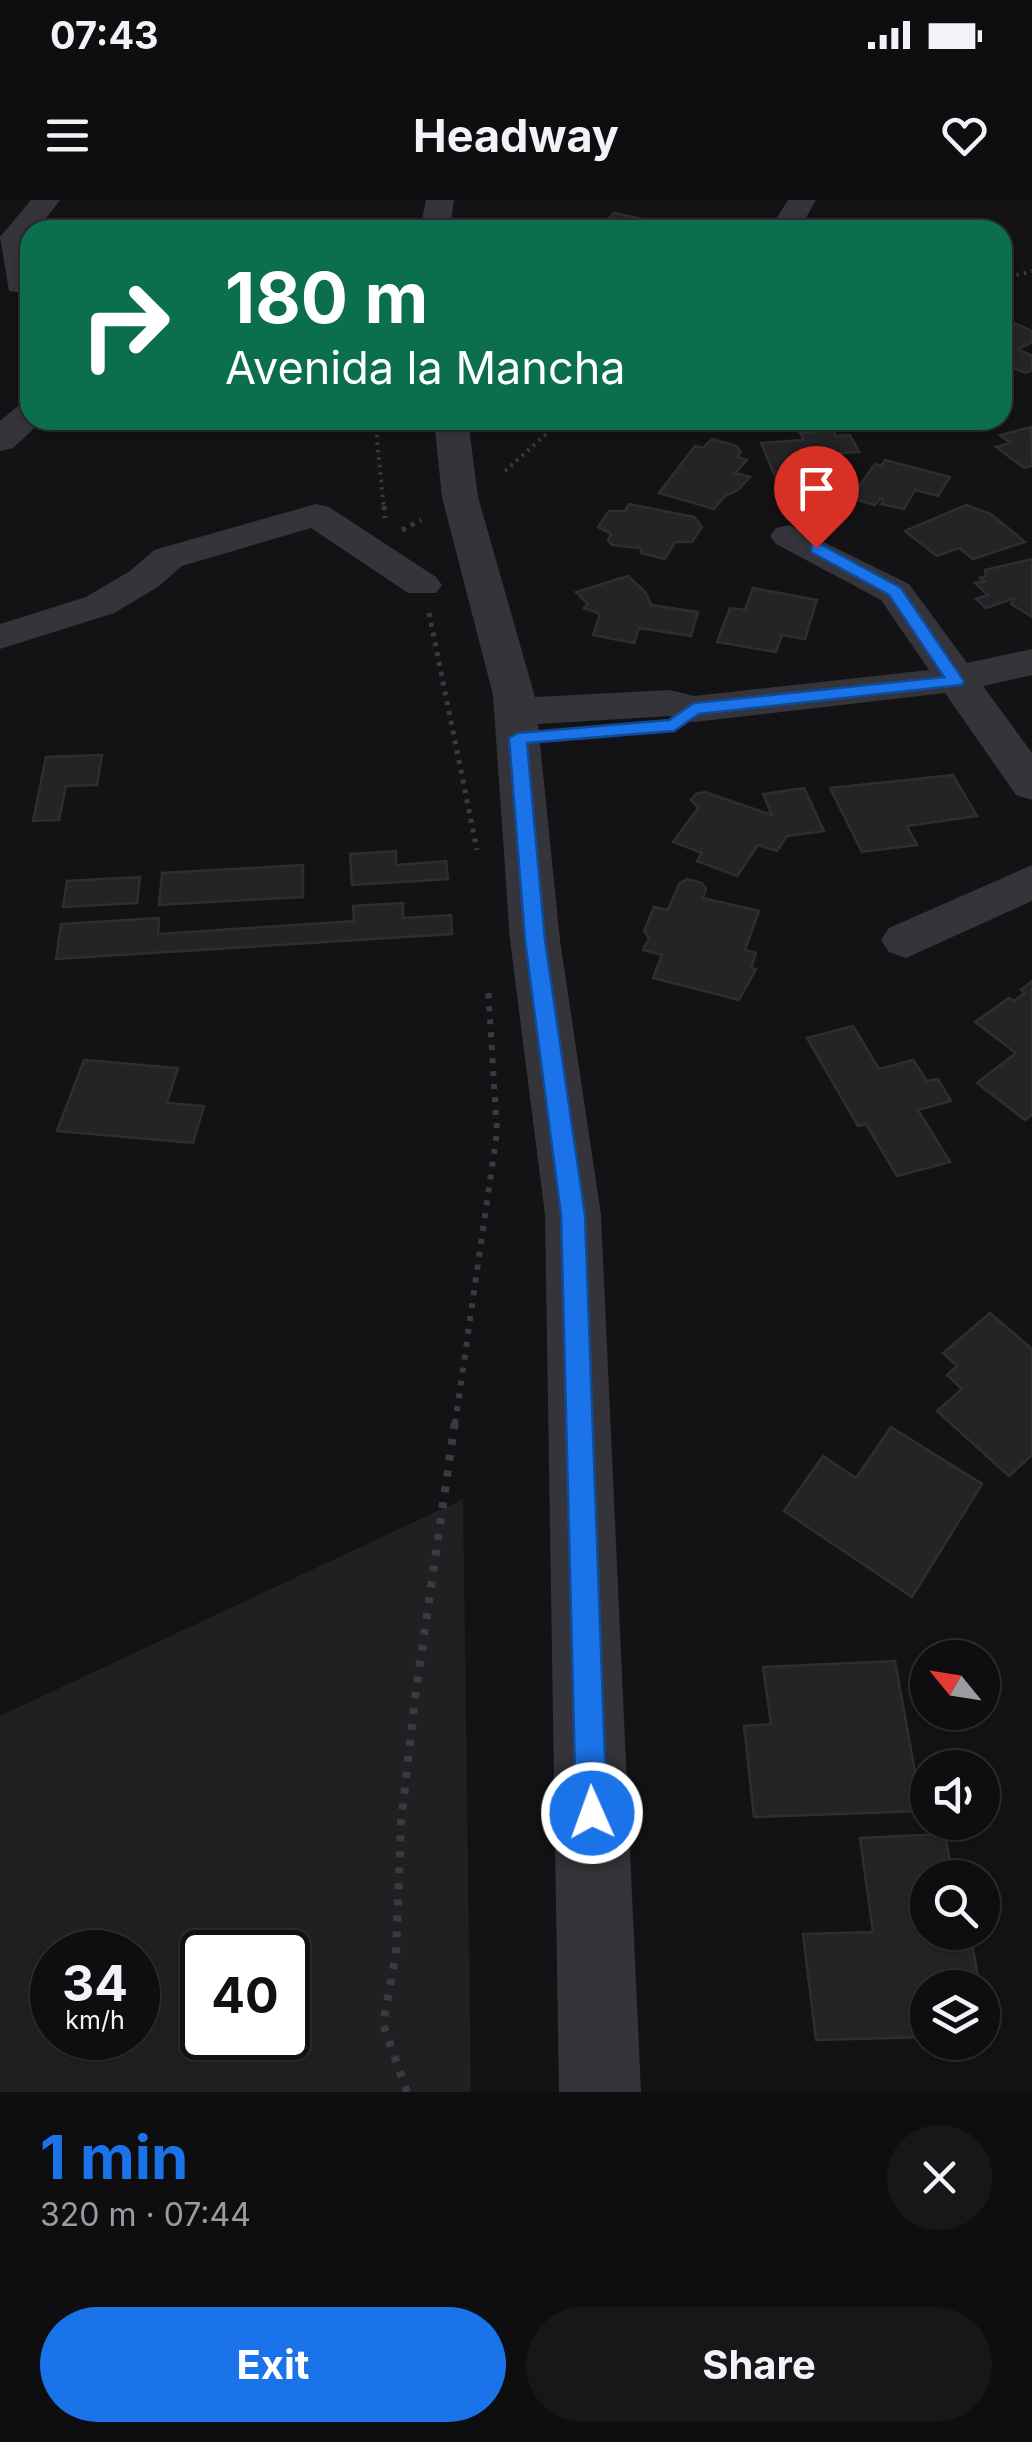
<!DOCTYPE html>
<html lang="en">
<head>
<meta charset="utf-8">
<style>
	body { margin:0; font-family:Inter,sans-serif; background:#171719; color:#f1f3f6; height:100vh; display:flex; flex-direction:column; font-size:38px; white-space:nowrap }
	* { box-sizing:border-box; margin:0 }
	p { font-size:32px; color:#9b9c9f }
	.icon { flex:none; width:55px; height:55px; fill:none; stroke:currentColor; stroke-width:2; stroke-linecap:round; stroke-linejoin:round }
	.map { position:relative; height:1892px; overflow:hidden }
	.panel { display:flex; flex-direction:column; background:#0e0e10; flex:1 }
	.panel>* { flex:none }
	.banner { position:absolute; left:20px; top:20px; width:992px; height:210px; border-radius:30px; box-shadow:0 2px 8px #0004,0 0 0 2px #2e2e30; background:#0b6e4f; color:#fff; overflow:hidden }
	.needle { width:65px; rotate:300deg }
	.controls { position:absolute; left:910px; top:1440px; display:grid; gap:20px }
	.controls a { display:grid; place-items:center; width:90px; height:90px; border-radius:50%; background:#0e0e10; box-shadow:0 2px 8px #0004,0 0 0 2px #2e2e30; font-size:50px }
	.speed { position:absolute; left:30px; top:1730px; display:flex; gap:20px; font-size:50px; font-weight:700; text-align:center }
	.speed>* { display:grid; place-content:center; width:130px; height:130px; border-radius:50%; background:#0e0e10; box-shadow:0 2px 8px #0004,0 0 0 2px #2e2e30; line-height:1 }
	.speed small { font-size:25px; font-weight:400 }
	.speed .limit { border:5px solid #111; border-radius:15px; background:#fff; color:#111 }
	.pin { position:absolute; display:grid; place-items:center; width:85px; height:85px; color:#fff; margin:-102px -42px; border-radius:50% 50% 50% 0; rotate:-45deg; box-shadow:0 0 10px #0007 }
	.pin .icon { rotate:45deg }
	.me { position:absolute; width:110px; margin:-55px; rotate:358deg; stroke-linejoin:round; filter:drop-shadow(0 0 8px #0008) }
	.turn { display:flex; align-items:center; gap:35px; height:210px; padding:0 40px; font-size:45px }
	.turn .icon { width:130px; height:130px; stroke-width:2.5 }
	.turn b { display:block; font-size:70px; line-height:85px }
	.round { display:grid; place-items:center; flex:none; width:105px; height:105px; border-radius:52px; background:#171719 }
	.head { display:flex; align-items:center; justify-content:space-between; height:170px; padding:0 40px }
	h1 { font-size:60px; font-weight:700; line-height:75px; color:#1a73e8 }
	.button { display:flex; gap:20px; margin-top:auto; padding:20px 40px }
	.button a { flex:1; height:115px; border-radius:60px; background:#1a73e8; color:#fff; font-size:40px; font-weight:700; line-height:115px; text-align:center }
	.button a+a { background:#171719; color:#f1f3f6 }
	.status { display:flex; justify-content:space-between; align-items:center; height:70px; padding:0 50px; background:#0e0e10; direction:ltr }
	.status svg { height:28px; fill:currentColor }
	header { display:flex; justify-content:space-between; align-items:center; height:130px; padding:0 40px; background:#0e0e10; font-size:45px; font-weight:700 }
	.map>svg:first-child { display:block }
</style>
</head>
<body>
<div class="status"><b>07:43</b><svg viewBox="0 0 49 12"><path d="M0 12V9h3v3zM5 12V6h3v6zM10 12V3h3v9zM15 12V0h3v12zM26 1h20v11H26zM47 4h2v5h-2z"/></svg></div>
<header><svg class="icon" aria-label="menu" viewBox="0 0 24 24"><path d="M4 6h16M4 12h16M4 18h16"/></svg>Headway<svg class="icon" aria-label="heart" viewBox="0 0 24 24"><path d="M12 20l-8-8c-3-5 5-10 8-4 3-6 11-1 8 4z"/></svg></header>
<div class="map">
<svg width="1032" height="1892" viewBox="0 0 1032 1892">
	<rect width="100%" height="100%" fill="#131315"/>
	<path fill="#201f22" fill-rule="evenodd" d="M463 1299 471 1892H0V1516ZM52 1752H138V1838H52ZM202 1752H288V1838H202Z"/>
	<g fill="#242326" stroke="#2e2d31" stroke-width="2.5">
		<path d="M614 13 642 19 635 28 647 30H598Z"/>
		<path d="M1012 122 1032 131V142L1018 149 1032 156V170L1026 173 1002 164V127Z"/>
		<path d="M1031 227 1032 266 1024 268 996 247 1010 243 1000 235Z"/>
		<path d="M834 231 836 236 850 235 859 252 812 255 819 274 808 275 812 284 779 286 761 243 804 240 800 233Z"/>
		<path d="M712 239 737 246 741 252 737 257 747 260 735 273 750 277 738 290 725 296 714 309 659 293 695 246 703 248Z"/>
		<path d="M885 260 950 277 938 296 915 290 904 309 881 304 884 300 880 299 875 305 851 298 875 264 881 266Z"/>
		<path d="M629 304 694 317 702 327 692 342H675L665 359 641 353V348L612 345 608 340 611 334 598 327 609 311H625Z"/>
		<path d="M966 305 991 314 1025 342 973 359 959 348 937 356 905 331Z"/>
		<path d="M1032 359V417L1011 404 1014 398 986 408 976 399 988 395 975 383 984 381 980 378 986 376 985 370Z"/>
		<path d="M628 376 646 393 651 405 698 412 691 436 639 428 634 443 593 435 600 414 584 408 588 404 576 392Z"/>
		<path d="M753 388 817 400 805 439 782 435 776 452 717 442 730 408 745 410Z"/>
		<path d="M102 555 97 585 66 586 59 620 33 621 46 557Z"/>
		<path d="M953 575 977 616 907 626 917 645 862 652 830 588Z"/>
		<path d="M804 588 824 631 787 636 777 651 758 645 737 676 697 661 702 653 673 642 698 608 691 600 696 594 705 592 772 615 763 594Z"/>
		<path d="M396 651V665L446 661 448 679 352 685 350 654Z"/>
		<path d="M303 665V697L159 705 162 673Z"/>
		<path d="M140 677 137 703 63 707 67 681Z"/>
		<path d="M687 679 702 683 706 689 703 698 759 711 745 750 756 753 751 768 756 769 739 800 653 778 662 755 643 750 649 738 644 731 654 707 668 710 679 684Z"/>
		<path d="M403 703V718L451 715 452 734 56 759 61 724 159 718 158 734 354 721 353 706Z"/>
		<path d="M1032 781V915L1025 920 977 883 1016 853 975 822 1009 798 1014 801 1025 793 1021 790Z"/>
		<path d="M853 826 879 869 913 860 927 881 938 879 951 901 918 910 950 962 897 976 866 924 858 926 807 838Z"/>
		<path d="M84 860 178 868 167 903 204 906 193 943 57 931Z"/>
		<path d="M990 1113 1032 1149V1255L1009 1276 937 1211 962 1189 947 1175 957 1166 943 1153Z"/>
		<path d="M891 1227 982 1284 912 1397 784 1311 823 1256 856 1278Z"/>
		<path d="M895 1461 922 1611 754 1617 744 1526 771 1524 763 1467Z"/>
		<path d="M945 1634 953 1678H928V1732H970L980 1788H928V1837L816 1840 803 1734 873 1732 860 1638Z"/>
	</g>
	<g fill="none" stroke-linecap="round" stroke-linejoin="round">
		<g stroke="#3a3a41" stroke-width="4" stroke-dasharray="2.5 5" stroke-linecap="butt">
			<path d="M1002 79 1032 71"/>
			<path d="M375 220 384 309"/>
			<path d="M505 271 562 220"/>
		</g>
		<g stroke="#3a3a41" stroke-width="5" stroke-dasharray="4 6" stroke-linecap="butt">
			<path d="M384 306 385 318"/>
			<path d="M402 330 421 320"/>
			<path d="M429 413 477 650"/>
		</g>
		<path stroke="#3a3a41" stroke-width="6" stroke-dasharray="5 8" stroke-linecap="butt" d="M455 1224 497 932 488 787"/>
		<path stroke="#3a3a41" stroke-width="8" stroke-dasharray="6 10" stroke-linecap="butt" d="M407 1892 383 1824 396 1754 401 1622 416 1491 455 1221"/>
		<g fill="#34343a" fill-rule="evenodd">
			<path d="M31 0H60L37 30H30L24 46 30 53V94L9 91 0 37Z"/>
			<path d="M426 0H454L450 30H420Z"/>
			<path d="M788 0H816L799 30H769Z"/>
			<path d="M30 203V220H43L13 248 0 251V221L18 206Z"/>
			<path d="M434 220H468L478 297 535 497 670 490 694 496 929 470 881 400 776 344 770 336 776 328 789 325 909 384 967 463 1032 449V475L983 486 1032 553V600L1016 595 945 493 694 522 670 516 538 524 560 740 601 1015 641 1892H559L545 1015 510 740 493 495 442 297Z"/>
			<path d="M316 304 329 307 436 377 442 385 436 393H408L311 328 182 366 158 387 114 413 0 449V424L86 397 130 371 154 350Z"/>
			<path d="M1032 665V701L906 758 889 752 881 740 889 728Z"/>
		</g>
	</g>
	<path fill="#1a73e8" stroke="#114b97" stroke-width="2.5" d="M811 345H822L901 388 964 481 962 485 699 514 674 531 527 543 545 740 585 1015 607 1613 602 1624 592 1628 581 1624 576 1613 561 1015 525 740 509 538 518 533 669 520 694 503 944 477 889 395 811 352Z"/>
</svg>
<div class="controls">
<a><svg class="needle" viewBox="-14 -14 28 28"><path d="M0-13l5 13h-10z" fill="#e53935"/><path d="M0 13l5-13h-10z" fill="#9b9c9f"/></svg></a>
<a><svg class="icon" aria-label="sound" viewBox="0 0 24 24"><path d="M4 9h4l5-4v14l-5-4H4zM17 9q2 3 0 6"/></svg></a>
<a><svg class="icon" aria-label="search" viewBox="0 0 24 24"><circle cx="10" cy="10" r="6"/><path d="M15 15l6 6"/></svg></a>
<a><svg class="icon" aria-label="layers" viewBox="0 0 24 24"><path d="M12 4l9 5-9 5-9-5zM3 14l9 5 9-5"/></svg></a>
</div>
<div class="speed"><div>34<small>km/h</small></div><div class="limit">40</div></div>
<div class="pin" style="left:816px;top:348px;background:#d93025"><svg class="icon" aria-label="arrive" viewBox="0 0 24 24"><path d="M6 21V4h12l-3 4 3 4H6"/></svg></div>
<svg class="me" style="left:592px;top:1613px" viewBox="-20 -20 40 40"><circle r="17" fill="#1a73e8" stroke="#fff" stroke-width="3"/><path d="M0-11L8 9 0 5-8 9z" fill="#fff"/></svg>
<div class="banner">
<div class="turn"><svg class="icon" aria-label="right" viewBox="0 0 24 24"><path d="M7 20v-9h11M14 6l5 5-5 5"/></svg><div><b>180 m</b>Avenida la Mancha</div></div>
</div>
</div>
<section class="panel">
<div class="head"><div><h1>1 min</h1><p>320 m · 07:44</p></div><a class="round"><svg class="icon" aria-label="close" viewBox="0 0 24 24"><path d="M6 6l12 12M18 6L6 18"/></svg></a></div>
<div class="button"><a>Exit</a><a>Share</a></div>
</section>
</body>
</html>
